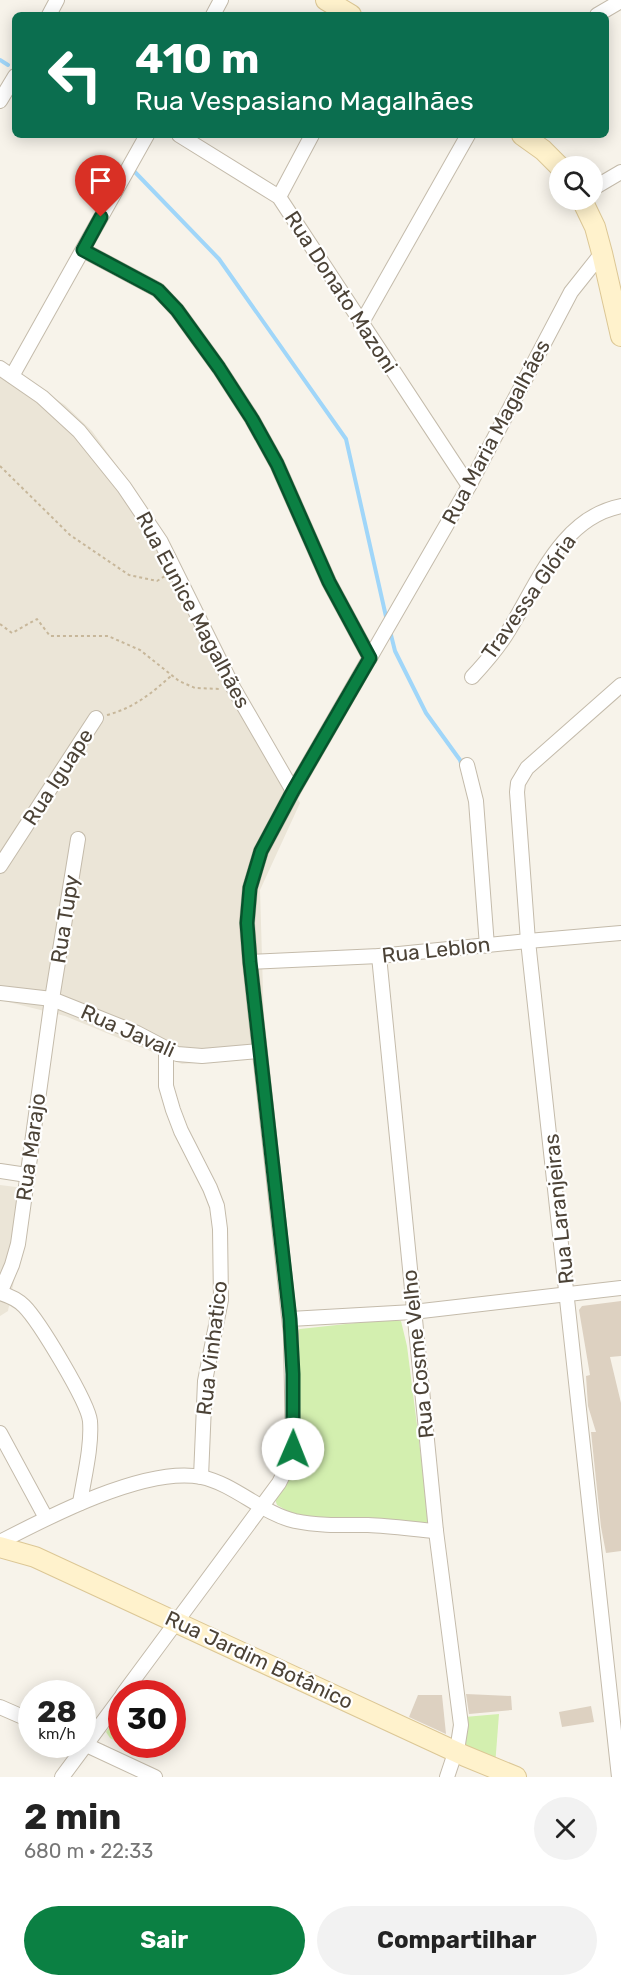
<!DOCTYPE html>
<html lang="pt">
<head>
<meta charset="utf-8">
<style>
	body { margin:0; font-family:Rubik,sans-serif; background:#f2f2f2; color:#222; height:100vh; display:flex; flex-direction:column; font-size:22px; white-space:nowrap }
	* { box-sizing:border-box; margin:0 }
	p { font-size:20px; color:#767676 }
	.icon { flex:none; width:33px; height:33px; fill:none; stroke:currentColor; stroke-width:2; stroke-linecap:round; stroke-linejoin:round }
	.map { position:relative; height:1777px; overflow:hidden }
	.side { display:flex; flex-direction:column; background:#fff; flex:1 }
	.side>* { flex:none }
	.hud { position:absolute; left:12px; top:12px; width:597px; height:126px; border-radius:9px; box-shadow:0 3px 15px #0003; background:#0b6e4f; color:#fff; overflow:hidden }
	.tools { position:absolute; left:549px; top:156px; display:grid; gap:12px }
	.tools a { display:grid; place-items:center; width:54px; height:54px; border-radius:50%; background:#fff; box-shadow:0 3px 15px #0003; font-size:30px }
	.speed { position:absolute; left:18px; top:1680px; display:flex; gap:12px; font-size:30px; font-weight:700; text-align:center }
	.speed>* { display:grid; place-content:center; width:78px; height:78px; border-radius:50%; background:#fff; box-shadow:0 3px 15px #0003; line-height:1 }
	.speed small { font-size:15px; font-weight:400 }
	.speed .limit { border:9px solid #d22; background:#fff; color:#111 }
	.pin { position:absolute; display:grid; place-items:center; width:51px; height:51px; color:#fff; margin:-62px -26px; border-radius:50% 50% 50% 0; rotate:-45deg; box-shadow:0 0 6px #0007 }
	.pin .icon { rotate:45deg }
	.me { position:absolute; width:66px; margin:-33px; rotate:1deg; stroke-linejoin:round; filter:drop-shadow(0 0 4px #0008) }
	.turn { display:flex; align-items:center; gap:21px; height:126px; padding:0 24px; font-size:27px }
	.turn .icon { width:78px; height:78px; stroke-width:2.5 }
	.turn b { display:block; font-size:42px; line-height:51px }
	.round { display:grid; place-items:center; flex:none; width:63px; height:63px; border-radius:32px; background:#f2f2f2 }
	.headline { display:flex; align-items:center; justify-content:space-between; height:102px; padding:0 24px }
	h1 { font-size:36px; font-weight:700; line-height:45px }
	.cta { display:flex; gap:12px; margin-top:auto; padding:12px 24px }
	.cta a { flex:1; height:69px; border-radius:36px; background:#0b8043; color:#fff; font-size:24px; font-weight:700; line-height:69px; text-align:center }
	.cta a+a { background:#f2f2f2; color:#222 }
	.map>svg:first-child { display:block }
</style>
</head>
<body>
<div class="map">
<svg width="621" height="1777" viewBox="0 0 621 1777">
	<rect width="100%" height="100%" fill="#f7f3ea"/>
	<g fill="#ebe5d7">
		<path d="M0 365 65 405 92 431 145 505 300 803 260 890 265 1058 182 1064 65 1016 0 1000Z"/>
		<path d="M0 1185 32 1189 8 1311 0 1316Z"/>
	</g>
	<g fill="#d3efaf">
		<path d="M392 1319 401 1321 407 1346 428 1512 429 1521 427 1525 315 1518 291 1513 277 1505 274 1496 289 1455 295 1332 300 1329Z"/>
		<path d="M121 1710 122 1742 121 1744 110 1738 106 1732Z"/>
		<path d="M499 1714 495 1766 454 1739 453 1718Z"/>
	</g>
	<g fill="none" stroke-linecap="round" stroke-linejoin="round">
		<g stroke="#a0d6f9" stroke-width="4">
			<path d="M0 60 8 65"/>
			<path d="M132 169 219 259 346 439 387 621"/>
			<path d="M390 631 395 651 426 713 460 760 462 766"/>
		</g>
	</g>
	<g fill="#ddd1c1">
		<path d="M621 1301V1356L610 1357 621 1403V1551L606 1553 601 1527 591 1432H596L588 1406 586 1376 590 1375 579 1310 582 1306Z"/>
		<path d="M466 1694 511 1696 512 1710 469 1714Z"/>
		<path d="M418 1695H442L446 1734 409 1717Z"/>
		<path d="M591 1706 594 1722 562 1727 559 1712Z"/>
	</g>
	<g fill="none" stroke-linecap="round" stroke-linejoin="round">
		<g stroke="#c4bbab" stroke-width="16">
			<g id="minor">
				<path d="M49 15 57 0"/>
				<path d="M213 15 221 0"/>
				<path d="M597 15 621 1"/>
				<path d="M0 101 15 76"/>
				<path d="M179 135 279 197 469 486"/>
				<path d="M592 189 621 172"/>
				<path d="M279 197 312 135"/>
				<path d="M83 250 158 290 177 310 219 368 252 419 277 464 329 582 370 658"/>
				<path d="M361 324 468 135"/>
				<path d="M0 368 42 397 79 431 124 487 161 542 234 689 293 791"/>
				<path d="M12 376 147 135"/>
				<path d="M472 677C486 662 499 647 509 630 538 583 561 518 621 506"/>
				<path d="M467 765 476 801 487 946"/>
				<path d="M0 866 96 718"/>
				<path d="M379 956 436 1531 461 1725 458 1744 447 1777"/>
				<path d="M250 962 379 956 528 941 621 933"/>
				<path d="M0 993 52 999 137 1033 177 1054 202 1056 258 1051"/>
				<path d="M166 1049V1086L173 1110 181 1131 210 1188 217 1206 220 1229 221 1300 205 1381 201 1477"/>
				<path d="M0 1171 27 1175"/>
				<path d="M0 1293 12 1265 18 1244 52 999 78 839"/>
				<path d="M0 1293C10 1296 17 1299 24 1306 39 1321 88 1402 90 1421 92 1447 84 1477 80 1503"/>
				<path d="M290 1319 413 1312 621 1288"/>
				<path d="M0 1433 46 1518"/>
				<path d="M0 1542C48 1517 146 1466 201 1477 235 1484 261 1513 295 1521 319 1526 344 1525 368 1525 390 1526 413 1529 436 1531"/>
				<path d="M123 1694 279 1483 290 1461 293 1449 291 1335 250 962 247 923 250 888 261 851 293 791 469 486 571 292 602 253"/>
				<path d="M0 1707 32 1721"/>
				<path d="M82 1743 155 1777"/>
				<path d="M62 1777 122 1696"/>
				<path d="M619 1777 528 941 517 792 518 783 527 768 621 685"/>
			</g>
		</g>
		<g stroke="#dcc795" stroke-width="22">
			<g id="secondary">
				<path d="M326 0 351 15"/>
				<path d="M522 135 543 150 560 167"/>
				<path d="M582 200 595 227 602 253 621 336"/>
				<path d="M0 1547 35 1557 465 1756 516 1777"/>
			</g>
		</g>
		<g stroke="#c7b79a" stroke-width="2" stroke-dasharray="3 3" stroke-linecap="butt">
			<path d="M0 466 70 535 129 575 157 581 165 576"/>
			<path d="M0 624 12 633 37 619 50 636H108L140 650 179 681 195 688 220 689"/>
			<path d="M107 715C134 708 152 693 172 675"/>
		</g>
		<use href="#minor" stroke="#fff" stroke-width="14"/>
		<use href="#secondary" stroke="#fff2cc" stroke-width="20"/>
	</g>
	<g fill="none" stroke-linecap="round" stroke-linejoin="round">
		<g stroke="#07532c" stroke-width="15">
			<path id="route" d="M101 217 83 250 158 290 177 310 219 368 252 419 277 464 329 582 370 658 293 791 261 851 250 888 247 923 250 962 290 1319 293 1374V1449"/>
		</g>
		<use href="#route" stroke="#0b8043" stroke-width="10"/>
	</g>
	<g text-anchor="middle" stroke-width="4.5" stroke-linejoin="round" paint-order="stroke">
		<g font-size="21" fill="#4c4337" stroke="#fff">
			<text transform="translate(341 292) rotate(57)" y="7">Rua Donato Mazoni</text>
			<text transform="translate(496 432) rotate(-62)" y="7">Rua Maria Magalhães</text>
			<text transform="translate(529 597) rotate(-55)" y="7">Travessa Glória</text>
			<text transform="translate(193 610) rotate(62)" y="7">Rua Eunice Magalhães</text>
			<text transform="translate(58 777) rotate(-57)" y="7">Rua Iguape</text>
			<text transform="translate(65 919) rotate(-81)" y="7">Rua Tupy</text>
			<text transform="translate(436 950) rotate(-6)" y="7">Rua Leblon</text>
			<text transform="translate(128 1031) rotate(24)" y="7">Rua Javali</text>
			<text transform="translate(31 1147) rotate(-82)" y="7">Rua Marajo</text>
			<text transform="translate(559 1209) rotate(-96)" y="7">Rua Laranjeiras</text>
			<text transform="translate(212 1348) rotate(-83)" y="7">Rua Vinhatico</text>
			<text transform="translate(418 1354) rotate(-96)" y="7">Rua Cosme Velho</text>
			<text transform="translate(259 1660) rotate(25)" y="7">Rua Jardim Botânico</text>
		</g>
	</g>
</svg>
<div class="tools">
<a><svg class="icon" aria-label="search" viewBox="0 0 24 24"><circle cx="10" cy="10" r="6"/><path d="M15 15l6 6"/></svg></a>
</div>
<div class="speed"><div>28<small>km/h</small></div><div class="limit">30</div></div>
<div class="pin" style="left:101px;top:217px;background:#d93025"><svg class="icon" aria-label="arrive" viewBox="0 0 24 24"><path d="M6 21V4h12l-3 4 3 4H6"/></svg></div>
<svg class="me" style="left:293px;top:1449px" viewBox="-20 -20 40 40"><circle r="19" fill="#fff"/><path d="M0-13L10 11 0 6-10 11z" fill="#0b8043"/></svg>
<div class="hud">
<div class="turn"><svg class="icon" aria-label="left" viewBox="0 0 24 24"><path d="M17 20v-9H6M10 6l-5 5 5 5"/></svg><div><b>410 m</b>Rua Vespasiano Magalhães</div></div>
</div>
</div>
<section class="side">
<div class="headline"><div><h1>2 min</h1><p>680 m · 22:33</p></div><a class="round"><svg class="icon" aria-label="close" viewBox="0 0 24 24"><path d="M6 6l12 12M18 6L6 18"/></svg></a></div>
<div class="cta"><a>Sair</a><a>Compartilhar</a></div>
</section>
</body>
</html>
